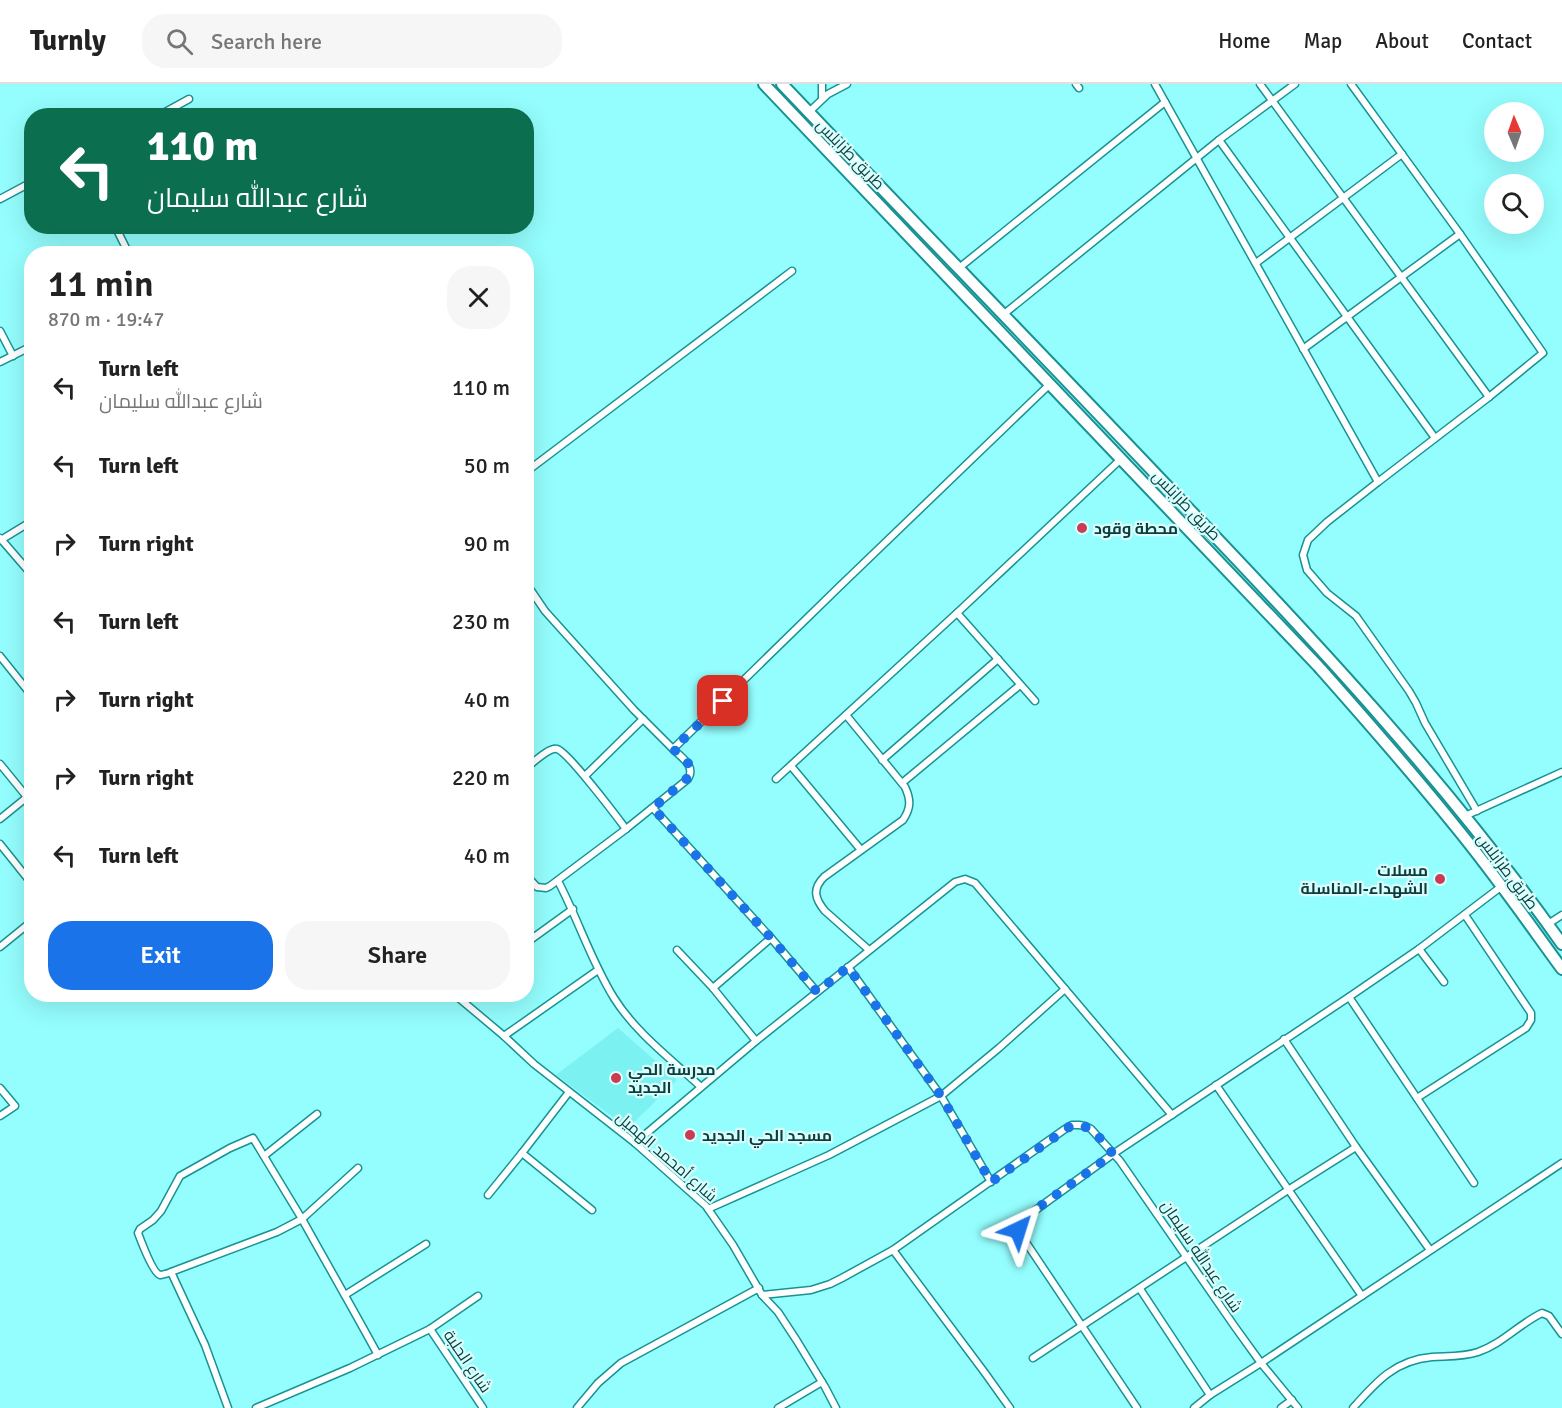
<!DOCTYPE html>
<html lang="en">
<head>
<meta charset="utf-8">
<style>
	body { margin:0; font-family:Signika,Cairo,sans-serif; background:#f6f6f6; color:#222; height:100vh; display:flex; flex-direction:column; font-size:22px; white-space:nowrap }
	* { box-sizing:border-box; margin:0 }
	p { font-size:20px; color:#767676 }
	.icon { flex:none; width:33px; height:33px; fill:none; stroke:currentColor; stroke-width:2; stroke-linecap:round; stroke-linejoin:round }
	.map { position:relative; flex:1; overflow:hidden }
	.drawer { position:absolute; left:24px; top:162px; width:510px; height:756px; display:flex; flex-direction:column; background:#fff; border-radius:24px; box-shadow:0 6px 24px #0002 }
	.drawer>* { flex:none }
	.hud { position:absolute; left:24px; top:24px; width:510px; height:126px; border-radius:24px; box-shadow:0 6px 24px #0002; background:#0b6e4f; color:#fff; overflow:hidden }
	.needle { width:39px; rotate:358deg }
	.buttons { position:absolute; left:1484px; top:18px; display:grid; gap:12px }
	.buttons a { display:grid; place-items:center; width:60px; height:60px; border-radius:50%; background:#fff; box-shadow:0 6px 24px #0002; font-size:30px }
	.pin { position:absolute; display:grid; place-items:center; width:51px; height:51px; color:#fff; margin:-26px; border-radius:12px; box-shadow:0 3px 9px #0006 }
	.me { position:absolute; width:66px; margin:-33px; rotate:41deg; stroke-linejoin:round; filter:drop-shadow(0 0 4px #0008) }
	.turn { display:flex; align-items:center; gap:21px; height:126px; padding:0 24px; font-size:27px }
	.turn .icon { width:78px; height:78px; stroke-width:2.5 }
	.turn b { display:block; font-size:42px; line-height:51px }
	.round { display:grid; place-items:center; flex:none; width:63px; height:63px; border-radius:24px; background:#f6f6f6 }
	.head { display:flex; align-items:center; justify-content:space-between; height:102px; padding:0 24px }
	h1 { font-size:36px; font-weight:600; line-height:45px }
	.primary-button { display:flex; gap:12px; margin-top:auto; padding:12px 24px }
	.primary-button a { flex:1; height:69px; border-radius:24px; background:#1a73e8; color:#fff; font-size:24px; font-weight:600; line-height:69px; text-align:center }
	.primary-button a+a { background:#f6f6f6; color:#222 }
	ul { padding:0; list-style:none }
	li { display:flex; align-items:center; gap:18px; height:78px; padding:0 24px }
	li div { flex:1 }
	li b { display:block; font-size:22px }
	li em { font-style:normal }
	header { display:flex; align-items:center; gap:36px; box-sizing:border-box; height:84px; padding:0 30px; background:#fff; border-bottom:2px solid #e0e0e0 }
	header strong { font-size:28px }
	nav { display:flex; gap:33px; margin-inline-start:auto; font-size:21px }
	.search { width:420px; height:54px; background:#f6f6f6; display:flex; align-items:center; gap:15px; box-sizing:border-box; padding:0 21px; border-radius:24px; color:#767676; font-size:22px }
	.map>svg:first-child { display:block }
</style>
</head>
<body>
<header>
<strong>Turnly</strong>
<div class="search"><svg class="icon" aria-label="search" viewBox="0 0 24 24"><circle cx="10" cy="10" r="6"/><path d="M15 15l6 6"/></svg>Search here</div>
<nav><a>Home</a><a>Map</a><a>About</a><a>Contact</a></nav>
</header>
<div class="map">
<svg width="1562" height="1324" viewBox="0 0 1562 1324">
	<rect width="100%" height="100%" fill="#94fdfd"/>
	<path fill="#7bf1f1" d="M618 944 677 996 628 1044 556 991Z"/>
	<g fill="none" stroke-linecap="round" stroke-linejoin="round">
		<g stroke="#189293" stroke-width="9">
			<g id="minor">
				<path d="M822 0V15"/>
				<path d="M1076 0 1079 4"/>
				<path d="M1155 0 1378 398 1489 313 1543 269 1460 150 1351 0"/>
				<path d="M1260 0 1489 313"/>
				<path d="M809 28 828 10 847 0"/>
				<path d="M158 32 189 15"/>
				<path d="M1219 56 1435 354"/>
				<path d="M0 115 32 98"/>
				<path d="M115 142 129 170"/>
				<path d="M1256 179 1402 70"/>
				<path d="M959 184 1165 18"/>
				<path d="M1004 230 1219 56 1295 0"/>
				<path d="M0 247 13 272"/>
				<path d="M1303 265 1460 150"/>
				<path d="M0 278 32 262"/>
				<path d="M526 388 792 187"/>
				<path d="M1378 398 1327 438 1308 456 1303 471 1307 486 1327 509 1356 532 1409 607 1416 619 1425 639 1477 727"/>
				<path d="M0 454 32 491"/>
				<path d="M1 456 32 437"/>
				<path d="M526 499 545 527 634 626 673 665 839 503 1050 300"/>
				<path d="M957 529 1035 617"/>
				<path d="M0 572 32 612"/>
				<path d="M846 631 905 703C911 716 911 724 903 736L824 793C812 805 815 815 825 827L869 866"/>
				<path d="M882 676 998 575"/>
				<path d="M0 680 27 713"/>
				<path d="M791 682 861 766"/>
				<path d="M526 684C533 679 549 663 557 665 567 667 617 733 626 745"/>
				<path d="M585 692 643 635"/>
				<path d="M776 695 957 529 1121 375"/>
				<path d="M902 699 1020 601"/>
				<path d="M653 724 771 854 817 908"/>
				<path d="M1465 732 1562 688"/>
				<path d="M0 735 32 709"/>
				<path d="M0 760 32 800"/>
				<path d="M526 791 537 803 546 804 550 802 626 745 688 695C696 682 682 674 673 665"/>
				<path d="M558 797C578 835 591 877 614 914 636 949 671 975 701 1003"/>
				<path d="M1548 840 1562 831"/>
				<path d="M526 859 573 825"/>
				<path d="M0 863 32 837"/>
				<path d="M1419 865 1444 898"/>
				<path d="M677 866 713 904 756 957"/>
				<path d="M848 883 941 1012 991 1098"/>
				<path d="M713 904 771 854"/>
				<path d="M454 910 504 952 534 980 635 1059 706 1122 733 1161 762 1211 778 1228 797 1257 825 1303 836 1324"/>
				<path d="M1349 913 1474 1099"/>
				<path d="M504 952 598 886"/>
				<path d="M1284 955 1356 1063 1430 1166"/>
				<path d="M1216 1001 1362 1212"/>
				<path d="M0 1004 15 1022 0 1032"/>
				<path d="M1417 1014 1526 944 1531 936V929L1465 831"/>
				<path d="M635 1059 756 957 955 798 965 795 975 799 1172 1031"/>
				<path d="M522 1069 592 1126"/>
				<path d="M264 1072 317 1030"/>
				<path d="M358 1084 302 1135 277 1148 171 1188C170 1189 161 1191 160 1191 153 1189 141 1157 138 1149L140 1145 153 1136 161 1127 180 1092 230 1064 253 1054 299 1130 302 1135C327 1180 353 1225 378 1271"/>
				<path d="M488 1111 522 1069 569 1008"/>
				<path d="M708 1125 829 1071 941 1012 999 964 1065 905"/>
				<path d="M893 1166 985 1289 1010 1324"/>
				<path d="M171 1188 205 1261 228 1324"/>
				<path d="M1140 1205 1210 1311"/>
				<path d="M345 1211 426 1160"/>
				<path d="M762 1211 811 1206 830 1200 842 1194 893 1166 1065 1045 1072 1041H1079L1085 1042 1091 1045 1120 1077 1235 1243 1261 1279 1298 1324"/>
				<path d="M430 1245 483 1324"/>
				<path d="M1033 1274 1288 1106 1356 1063"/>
				<path d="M256 1324 350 1284 430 1245 478 1212"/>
				<path d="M577 1324 598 1299 621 1279 759 1204"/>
				<path d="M778 1324 822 1298"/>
				<path d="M1137 1324 1019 1148 1017 1144 1019 1138 1113 1070 1349 913 1419 865 1502 802"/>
				<path d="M1194 1324 1210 1311 1261 1279 1562 1079"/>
				<path d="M1281 1324 1292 1316"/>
				<path d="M1353 1324C1376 1298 1395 1276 1432 1273 1448 1272 1463 1273 1478 1268 1502 1260 1519 1240 1542 1229L1549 1232 1562 1250"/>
			</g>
		</g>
		<g stroke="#189293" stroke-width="14">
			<g id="trunk">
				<path d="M764 0 1318 582C1364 634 1411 687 1455 742 1493 788 1527 837 1562 885"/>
				<path d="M782 0C916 141 1052 280 1186 422 1319 561 1450 702 1562 860"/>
			</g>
		</g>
		<use href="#minor" stroke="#fff" stroke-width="6"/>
		<use href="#trunk" stroke="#fff" stroke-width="10"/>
	</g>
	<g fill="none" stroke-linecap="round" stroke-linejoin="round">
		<path stroke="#1a73e8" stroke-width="10" stroke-dasharray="0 18" d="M723 617 673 665C682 673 693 679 690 692L653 724 771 854 817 908 848 883 941 1012 991 1098 1072 1041C1091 1039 1101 1056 1113 1070L1021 1136 1018 1140V1146"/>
	</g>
	<g fill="#cb3b53" stroke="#d8fffe" stroke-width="2">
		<circle cx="1082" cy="444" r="6"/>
		<circle cx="1440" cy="795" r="6"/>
		<circle cx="616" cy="994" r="6"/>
		<circle cx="690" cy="1051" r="6"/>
	</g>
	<g text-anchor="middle" stroke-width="4.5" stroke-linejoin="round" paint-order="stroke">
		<g font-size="16" fill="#0d3c3c" stroke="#d8fffe">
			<text transform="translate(851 70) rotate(46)" y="6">طريق طرابلس</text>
			<text transform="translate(1187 421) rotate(46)" y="6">طريق طرابلس</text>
			<text transform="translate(1508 787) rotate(53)" y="6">طريق طرابلس</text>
			<text transform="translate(667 1072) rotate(41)" y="6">شارع أمحمد الهميل</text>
			<text transform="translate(1202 1172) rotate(56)" y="6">شارع عبدالله سليمان</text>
			<text transform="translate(468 1277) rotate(56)" y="6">شارع الحلبة</text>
		</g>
		<g font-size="16" font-weight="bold" fill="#0d3c3c" stroke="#d8fffe" text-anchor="start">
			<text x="1094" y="450">محطة وقود</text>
			<text x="1428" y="792" text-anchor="end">مسلات<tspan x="1428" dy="18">الشهداء-المناسلة</tspan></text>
			<text x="628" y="991">مدرسة الحي<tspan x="628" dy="18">الجديد</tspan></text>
			<text x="702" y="1057">مسجد الحي الجديد</text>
		</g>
	</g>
</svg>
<div class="buttons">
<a><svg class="needle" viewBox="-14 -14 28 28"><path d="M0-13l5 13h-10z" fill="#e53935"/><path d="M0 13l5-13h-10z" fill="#767676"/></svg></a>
<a><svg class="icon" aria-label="search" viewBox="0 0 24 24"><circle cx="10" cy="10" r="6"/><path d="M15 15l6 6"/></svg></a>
</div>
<div class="pin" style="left:723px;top:617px;background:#d93025"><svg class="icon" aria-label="arrive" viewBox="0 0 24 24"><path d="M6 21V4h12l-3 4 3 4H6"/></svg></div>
<svg class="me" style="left:1018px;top:1146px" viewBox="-20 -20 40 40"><path d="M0-17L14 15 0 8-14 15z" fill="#1a73e8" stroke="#fff" stroke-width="4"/></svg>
<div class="hud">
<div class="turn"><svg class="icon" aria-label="left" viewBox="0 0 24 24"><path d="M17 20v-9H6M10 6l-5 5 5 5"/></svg><div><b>110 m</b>شارع عبدالله سليمان</div></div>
</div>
<section class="drawer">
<div class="head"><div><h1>11 min</h1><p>870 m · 19:47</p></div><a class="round"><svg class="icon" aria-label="close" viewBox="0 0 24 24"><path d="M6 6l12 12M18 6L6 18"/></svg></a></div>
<ul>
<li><svg class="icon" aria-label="left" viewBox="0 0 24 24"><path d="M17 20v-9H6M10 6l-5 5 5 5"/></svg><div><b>Turn left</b><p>شارع عبدالله سليمان</p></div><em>110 m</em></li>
<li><svg class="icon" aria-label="left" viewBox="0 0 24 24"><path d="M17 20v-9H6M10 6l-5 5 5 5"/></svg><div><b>Turn left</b></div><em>50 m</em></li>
<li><svg class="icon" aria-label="right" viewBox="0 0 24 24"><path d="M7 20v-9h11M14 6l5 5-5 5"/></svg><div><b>Turn right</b></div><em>90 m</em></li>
<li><svg class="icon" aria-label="left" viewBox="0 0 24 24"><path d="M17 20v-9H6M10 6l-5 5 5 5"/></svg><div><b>Turn left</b></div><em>230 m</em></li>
<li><svg class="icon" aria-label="right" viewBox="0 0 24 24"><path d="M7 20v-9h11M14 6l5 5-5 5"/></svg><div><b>Turn right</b></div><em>40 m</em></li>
<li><svg class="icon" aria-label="right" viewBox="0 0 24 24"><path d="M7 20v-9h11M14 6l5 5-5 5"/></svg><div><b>Turn right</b></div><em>220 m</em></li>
<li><svg class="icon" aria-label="left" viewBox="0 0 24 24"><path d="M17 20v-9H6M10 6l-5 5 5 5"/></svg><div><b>Turn left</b></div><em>40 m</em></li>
</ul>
<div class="primary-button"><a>Exit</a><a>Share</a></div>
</section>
</div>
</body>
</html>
